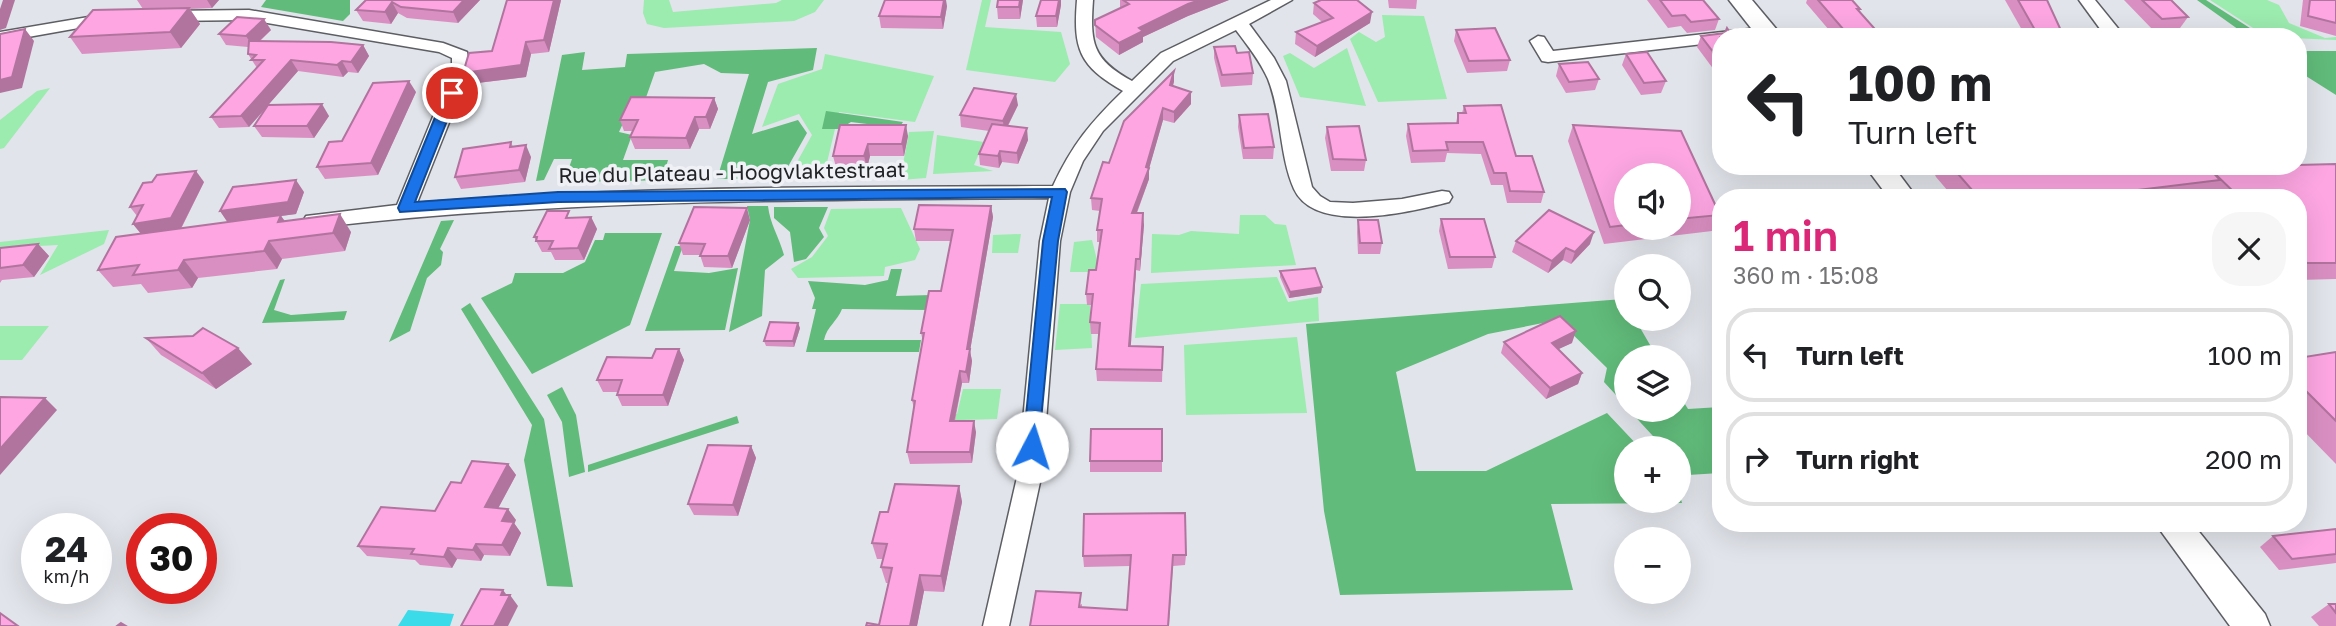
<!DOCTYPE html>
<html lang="en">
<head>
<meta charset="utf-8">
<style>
	body { margin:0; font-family:"Golos Text",sans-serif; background:#f6f6f6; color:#202124; height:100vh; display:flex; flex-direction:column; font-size:26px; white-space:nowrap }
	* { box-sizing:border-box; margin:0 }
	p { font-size:23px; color:#757577 }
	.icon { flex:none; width:38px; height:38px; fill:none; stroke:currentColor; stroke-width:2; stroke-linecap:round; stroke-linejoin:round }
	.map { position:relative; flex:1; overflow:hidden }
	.panel { position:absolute; left:1712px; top:189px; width:595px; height:343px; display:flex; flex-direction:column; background:#fff; border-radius:28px; box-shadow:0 7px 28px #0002 }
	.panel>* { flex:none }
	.top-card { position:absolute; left:1712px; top:28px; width:595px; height:147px; border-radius:28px; box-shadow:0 7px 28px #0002; background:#fff; color:#202124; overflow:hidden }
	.buttons { position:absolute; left:1614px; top:163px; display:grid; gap:14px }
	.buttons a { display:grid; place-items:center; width:77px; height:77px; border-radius:50%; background:#fff; box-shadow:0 7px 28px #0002; font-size:35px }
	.speed { position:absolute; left:21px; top:513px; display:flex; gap:14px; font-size:35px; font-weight:700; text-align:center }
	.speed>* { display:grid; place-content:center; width:91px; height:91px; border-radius:50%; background:#fff; box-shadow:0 7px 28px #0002; line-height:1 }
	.speed small { font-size:18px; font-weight:400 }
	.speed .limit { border:10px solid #d22; background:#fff; color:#111 }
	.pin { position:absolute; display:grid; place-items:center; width:60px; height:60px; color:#fff; margin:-30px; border:4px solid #fff; border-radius:50%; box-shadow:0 2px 7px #0007 }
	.me { position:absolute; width:77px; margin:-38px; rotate:5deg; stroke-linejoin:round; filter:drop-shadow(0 0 5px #0008) }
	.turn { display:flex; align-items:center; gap:24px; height:147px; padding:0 21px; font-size:32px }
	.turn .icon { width:91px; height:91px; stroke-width:2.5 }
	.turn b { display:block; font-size:49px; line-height:60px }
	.round { display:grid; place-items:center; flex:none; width:74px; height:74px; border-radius:28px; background:#f6f6f6 }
	.head { display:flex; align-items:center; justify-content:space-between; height:119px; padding:0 21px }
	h1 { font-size:42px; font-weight:600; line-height:52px; color:#db2777 }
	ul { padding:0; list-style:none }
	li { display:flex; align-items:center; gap:21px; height:94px; margin:0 14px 10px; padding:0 7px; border:4px solid #e0e0e0; border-radius:28px }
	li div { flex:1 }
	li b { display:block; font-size:26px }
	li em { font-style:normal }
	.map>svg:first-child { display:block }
</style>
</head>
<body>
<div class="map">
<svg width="2336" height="626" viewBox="0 0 2336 626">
	<rect width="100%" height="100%" fill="#e1e4ea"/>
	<g fill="#9cebaf">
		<path d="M644 0H669L673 12 776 3 782 0H824L815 12 794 21 664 28 647 24 643 13Z"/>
		<path d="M982 0H991L985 27 1061 32 1070 64 1055 82 966 70Z"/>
		<path d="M2210 0H2267L2279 5 2289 23 2325 38 2336 37V40L2267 37Z"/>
		<path d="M1382 15 1424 16 1447 99 1378 102 1350 39 1359 32 1376 42 1385 37Z"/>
		<path d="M1347 48 1366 106 1300 97 1283 56 1290 53 1314 68Z"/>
		<path d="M825 54 934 76 915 122 839 112 824 175 787 180 812 135 799 114 762 127 778 84 822 69Z"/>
		<path d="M50 88 4 148 0 149V120L37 91Z"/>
		<path d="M934 131 926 178 900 180 909 132Z"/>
		<path d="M937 135 984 142 974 165 993 171 933 174Z"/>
		<path d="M901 208 920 249 915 260 885 267 884 276 798 278 791 269 812 257 828 236 824 228 831 209Z"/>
		<path d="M1240 215H1265L1275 224 1286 225 1296 265 1151 273 1152 234 1179 235 1191 231 1239 234Z"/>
		<path d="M109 230 104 244 40 275 58 245 0 248V242Z"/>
		<path d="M1021 234 1018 253H992L993 235Z"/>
		<path d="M1092 240 1100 272H1070L1074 242Z"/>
		<path d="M1277 277 1288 302 1318 297 1319 321 1135 338 1141 284Z"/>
		<path d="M1060 304H1090L1092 348 1055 350Z"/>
		<path d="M0 326H49L22 360H0Z"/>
		<path d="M1297 337 1307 413 1186 415 1184 345Z"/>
		<path d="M963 389H1001L997 419 927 421V415L957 414Z"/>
	</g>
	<g fill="#61bb7a">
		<path d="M266 0H350V14L343 21 261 7Z"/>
		<path d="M2197 0H2206L2264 37H2249Z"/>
		<path d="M817 48 813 70 768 82 752 134 798 120 807 133 781 179H717L749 74 721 73 704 64 655 72 643 106H631L619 132 632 135 623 160H668L665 170H679L675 180 564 182 572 159H554L544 180 536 181 562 55 585 52 582 70 625 67 627 54Z"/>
		<path d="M2298 51H2336V95L2298 71Z"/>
		<path d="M826 111 903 122 899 128 851 122 840 129H822Z"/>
		<path d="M747 206H768C770 224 779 237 784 255L765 270 762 316 729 332 750 220Z"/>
		<path d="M774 207H828L819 228 824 237 806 259 794 262 790 232 774 218Z"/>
		<path d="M454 220 440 249 443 252 441 265 427 278 410 331 389 342 441 221Z"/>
		<path d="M605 233H662L630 325 532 374 481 298 512 283 515 273H563L585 262 595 240H603Z"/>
		<path d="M675 246H683L674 271 709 273 738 268 725 330 645 331Z"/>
		<path d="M891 269H902L896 296 931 295 928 310 842 309C837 322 827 326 824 340H921L919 352H806L816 309H812L815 298 808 281 865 285 888 280Z"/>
		<path d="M285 279 274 310 291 315 347 311 344 320 262 323 280 280Z"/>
		<path d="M1623 299 1626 318 1635 319 1657 357H1626V406L1604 382 1607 368 1558 320 1488 334 1396 372 1416 471H1486L1607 413 1640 448H1626V500H1678V489L1682 503 1551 504 1573 590 1340 595 1324 511 1306 324Z"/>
		<path d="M470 303 544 419 573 587 547 586 524 460 532 425 461 309Z"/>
		<path d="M562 387 576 415 585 472 569 477 562 422 547 395Z"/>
		<path d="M1678 393 1688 409 1720 407V473L1688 475 1678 464V448H1664L1629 410H1678Z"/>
		<path d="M737 416 739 423 588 472V465Z"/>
	</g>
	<path fill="#3cdbea" d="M408 610 454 614 450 626H398Z"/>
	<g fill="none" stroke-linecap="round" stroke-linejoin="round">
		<g stroke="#5d5e64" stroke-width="3">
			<g id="minor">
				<path d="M1077 0H1093C1090 43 1092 59 1132 81L1161 53 1271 0H1292L1249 24 1274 58 1286 81 1312 187 1320 196 1330 202 1353 203 1402 199 1442 191 1449 192 1452 197 1449 202C1411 212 1315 235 1294 189 1279 155 1282 114 1268 79 1260 61 1248 46 1236 30L1173 61 1103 131 1083 161 1070 192 1060 241 1042 473 1009 626H983L1018 473 1040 241 1049 198C803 200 558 199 313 228L306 226 303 221 306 216 397 205 452 70V58L439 52 249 20 166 21 158 16 166 11 249 10 443 43 467 52 470 70 417 203C629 186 841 187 1053 186 1072 145 1091 122 1123 91 1079 66 1073 49 1077 0Z"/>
				<path d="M2079 0H2095L2125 37H2106Z"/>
				<path d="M112 13 118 15 120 18 118 21 0 42V32Z"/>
				<path d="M1767 27 1773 28 1775 32 1773 36 1720 37V42L1548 62 1542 61 1530 41 1538 36 1544 37 1553 51Z"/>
			</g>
		</g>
		<g stroke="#5d5e64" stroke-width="3">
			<g id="secondary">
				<path d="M1729 0H1752L1783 37H1758Z"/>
				<path d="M1865 166H1893L1917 198H1889Z"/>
				<path d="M2155 523H2192L2265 614 2270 626H2230Z"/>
			</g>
		</g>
		<use href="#minor" fill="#fff" fill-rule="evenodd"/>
		<use href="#secondary" fill="#fff" fill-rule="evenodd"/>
	</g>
	<g fill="#da8fc2" fill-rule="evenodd">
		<path d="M137 0H219L212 8 190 9 200 24 181 48 82 54 70 37 143 9Z"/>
		<path d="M366 0H480L458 23 407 18 398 13 391 24 363 21 356 10Z"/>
		<path d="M561 0 549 52 531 54 526 77 469 84 463 73Z"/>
		<path d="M998 0H1023L1020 19H998L997 7Z"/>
		<path d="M1041 0H1061V5L1057 27H1037L1036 16Z"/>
		<path d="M1120 0H1229L1188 16 1143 37V42L1119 55 1096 37 1095 20 1120 8Z"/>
		<path d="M1388 0H1417L1416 9 1389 8Z"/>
		<path d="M1647 0H1703L1719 19 1715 30 1687 33 1681 26 1668 28Z"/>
		<path d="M1807 0H1852L1860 9 1859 12 1882 37H1835L1806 3Z"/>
		<path d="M2005 0H2047L2064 37H2026Z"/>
		<path d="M2124 0H2171L2188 17 2180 28 2154 31Z"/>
		<path d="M2303 0H2336V36L2300 26Z"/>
		<path d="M1314 3 1370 23 1315 57 1295 44 1296 32 1322 22 1313 14Z"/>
		<path d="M947 6 943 29 881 28 879 16Z"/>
		<path d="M271 30 260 41 363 45 369 56 358 73 348 72 343 77 298 71 268 105 329 116 314 138 262 137 254 126 268 106 249 127 219 128 211 117 257 68 248 54V47L226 45 219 34Z"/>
		<path d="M1456 30 1510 60 1507 71 1467 73 1454 41Z"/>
		<path d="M1725 33 1733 37H1720V78L1697 47 1701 36Z"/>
		<path d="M1214 47 1237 53 1253 73 1252 85 1221 87 1214 58Z"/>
		<path d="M1626 54 1666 81 1661 93 1641 95 1622 65Z"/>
		<path d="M1559 64 1599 79 1595 90 1566 93 1556 76Z"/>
		<path d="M1174 71 1173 86 1191 104 1174 123 1163 120 1149 168V179L1137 213 1144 225 1140 271 1136 270 1130 346 1163 347 1162 382 1097 381 1096 369 1099 334H1091L1090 322 1092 305H1087L1086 294 1096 270 1100 242H1097V230L1100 211 1092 210 1091 198 1109 163Z"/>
		<path d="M416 92 378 175 325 179 317 167 342 141Z"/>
		<path d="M714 98 718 109 710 129H699L690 149H635L630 137 633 131H624L620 120Z"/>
		<path d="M1018 105 1008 126 1028 140 1018 164 1002 162 999 168 980 165 979 154 989 131 961 127 960 115Z"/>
		<path d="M1464 106 1516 156 1544 192 1541 203H1507L1503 185H1491L1481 154 1447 153 1445 162 1411 163 1406 136 1408 124 1456 123 1458 113H1462Z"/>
		<path d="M1239 115 1274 147 1273 159H1243L1238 127Z"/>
		<path d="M840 125 908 136 904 156H870L867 168 836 167 833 156Z"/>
		<path d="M1573 125 1681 131 1720 215 1712 231 1604 244 1568 141ZM1626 175H1678V228H1626Z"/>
		<path d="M1327 127 1366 160 1364 171H1331L1325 138Z"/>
		<path d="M511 142 513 147 531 157 525 182 461 189 455 177Z"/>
		<path d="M2336 164V279L2298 280V198H2210L2208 196 2200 198H1954L1936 177 1931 166H2298Z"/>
		<path d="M204 182 181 229 228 222 220 211 304 192 296 214 281 216 285 221 351 232 345 251 282 259 277 269 198 278 192 288 148 293 141 284 113 287 98 270 141 234 133 224 137 216 130 207Z"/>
		<path d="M991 206 993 217 970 351 972 361 969 383H962L955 421 976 432 972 463 910 464 907 452 914 409 912 400 923 342 921 333 941 291 951 241H916L914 229Z"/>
		<path d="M591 217 597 229 584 260H555L551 252H542L534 237 572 218Z"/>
		<path d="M1441 219 1495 257 1492 268 1448 269 1439 231Z"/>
		<path d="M750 220 732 268 704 267 700 255H683L679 243Z"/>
		<path d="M1358 220 1382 243 1380 254H1358L1357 232Z"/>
		<path d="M1516 241 1590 244 1571 264 1563 260 1548 273 1512 252Z"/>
		<path d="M38 244 49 256 34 277 2 280 0 283V248Z"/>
		<path d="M1280 271 1322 287 1321 293 1289 298 1280 277Z"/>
		<path d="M800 328 794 347 766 346 764 341Z"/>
		<path d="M193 336 252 364 216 389 161 355 146 338Z"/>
		<path d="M1504 342 1572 343 1558 349 1582 373 1578 384 1546 399 1501 353Z"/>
		<path d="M679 349 684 360 668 406H622L617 395 618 392H603L597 380 652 358Z"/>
		<path d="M2336 352V464L2298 425V358Z"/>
		<path d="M1162 429V472H1090V461Z"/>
		<path d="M751 446 756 458 738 516 694 515 688 504Z"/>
		<path d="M508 464 516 475 498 508 516 520 514 523 521 533 510 556 484 555 481 561 457 559 452 568 420 565 415 560 367 556 358 546 435 511 461 483Z"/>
		<path d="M959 486 962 502 944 592 924 591 917 626H866L879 625 888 583H886L881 567 883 559H877L872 543 888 512Z"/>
		<path d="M2336 529V563L2279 570 2260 547 2273 536Z"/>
		<path d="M1186 555 1185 565 1173 566 1169 626H1030L1082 604V608L1127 610 1130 566 1084 567 1083 556Z"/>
		<path d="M2329 604H2336V626H2319L2311 617Z"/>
	</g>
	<g fill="#b1749e">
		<path d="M3 0H15L6 28 0 30V9Z"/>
		<path d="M207 0H219L212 8Z"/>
		<path d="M464 0H480L458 23 453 12Z"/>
		<path d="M554 0H561L549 52 544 40Z"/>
		<path d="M944 0H946L947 6 943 29 941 17Z"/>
		<path d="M1020 0H1023L1020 19 1019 7Z"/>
		<path d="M1059 0H1061V5L1057 27 1056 16Z"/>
		<path d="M1200 0H1229L1188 16 1143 37V42L1119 55V43L1139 28 1188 4Z"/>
		<path d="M392 2 398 13 391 24 385 12Z"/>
		<path d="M189 8 200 24 181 48 170 32Z"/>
		<path d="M1372 12 1370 23 1315 57 1317 46Z"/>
		<path d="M264 19 271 30 253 47 246 36Z"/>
		<path d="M25 29 34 41 22 88 0 93V80Z"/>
		<path d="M526 42 531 54 526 77 469 84 463 73Z"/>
		<path d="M363 45 369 56 358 73 351 62Z"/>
		<path d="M291 60 298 71 249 127 241 116Z"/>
		<path d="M342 61 348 72 343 77 337 65Z"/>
		<path d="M1174 71V82L1170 96V85Z"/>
		<path d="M409 81 416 92 378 175 371 163Z"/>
		<path d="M1191 92V104L1174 123V112Z"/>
		<path d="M1016 94 1018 105 1004 133 1003 121Z"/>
		<path d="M714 98 718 109 710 129 706 117Z"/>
		<path d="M322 104 329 116 314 138 307 126Z"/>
		<path d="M1163 108V120L1149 169V179L1132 225V213Z"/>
		<path d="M695 117 699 129 690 149 686 138Z"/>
		<path d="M906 125 908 136 904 156 902 144Z"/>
		<path d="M1027 128 1028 140 1018 164 1017 153Z"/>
		<path d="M868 144 870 156 867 168 864 156Z"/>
		<path d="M526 145 531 157 525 182 519 170Z"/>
		<path d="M1000 151 1002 162 999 168 998 156Z"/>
		<path d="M196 171 204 182 180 230 142 235 133 224Z"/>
		<path d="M296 180 304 192 296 214 281 216 293 233 278 222 228 223 220 211Z"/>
		<path d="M991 206 993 217 970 351 972 361 969 383 966 372 967 349Z"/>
		<path d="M747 208 750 220 732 268 728 256Z"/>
		<path d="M1143 213 1144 225 1140 271V259Z"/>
		<path d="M340 214 351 232 345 251 333 233Z"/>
		<path d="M591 217 597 229 584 260 578 248Z"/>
		<path d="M1594 232 1590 244 1571 264 1575 252Z"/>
		<path d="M269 241 282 259 277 269 264 251Z"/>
		<path d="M38 244 49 256 34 277 23 265Z"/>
		<path d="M1566 248 1563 260 1548 273 1552 261Z"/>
		<path d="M1136 259V270L1130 358 1129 346Z"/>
		<path d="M184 260 198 278 192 288 178 270Z"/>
		<path d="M1322 287 1321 293 1289 298 1290 292Z"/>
		<path d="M798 323 800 328 794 347 793 341Z"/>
		<path d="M1576 331 1572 343 1548 354 1552 343Z"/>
		<path d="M238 348 252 364 216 389 202 373Z"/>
		<path d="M679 349 684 360 668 406 663 395Z"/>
		<path d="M960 371 962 383 952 432 950 421Z"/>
		<path d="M1582 373 1578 384 1546 399 1550 388Z"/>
		<path d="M45 398 57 410 0 475V449Z"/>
		<path d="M974 421 976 432 972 463 970 452Z"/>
		<path d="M751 446 756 458 738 516 733 505Z"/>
		<path d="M508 464 516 475 493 518 485 507Z"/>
		<path d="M959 486 962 502 944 592 941 576Z"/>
		<path d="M508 509 516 520 514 523 521 533 510 556 502 545V521Z"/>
		<path d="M476 544 484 555 481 561 473 550Z"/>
		<path d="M448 548 457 559 452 568 444 557Z"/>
		<path d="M920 575 924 591 917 626H910Z"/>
		<path d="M503 590 509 598 510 595 518 606 508 626H494L501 595Z"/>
	</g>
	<g fill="#fda6e2" stroke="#b1749e" stroke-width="2">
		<path d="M366 0H464L453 12 401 7 392 2 385 12 356 10Z"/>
		<path d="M507 0H554L544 40 526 42 521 65 463 73 469 53 492 51Z"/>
		<path d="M885 0H944L941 17 879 16Z"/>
		<path d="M998 0H1020L1019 7H997Z"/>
		<path d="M1041 0H1059L1056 16H1036Z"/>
		<path d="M1123 0H1200L1188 4 1139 28 1143 31 1119 43 1095 25V20L1129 4Z"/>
		<path d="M1321 0H1357L1372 12 1317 46 1296 32 1333 18 1314 3Z"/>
		<path d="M1660 0H1703L1719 19 1691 22 1685 15 1672 16Z"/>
		<path d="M1818 0H1852L1860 9H1857L1882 37H1850Z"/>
		<path d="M2018 0H2047L2064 37H2039Z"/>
		<path d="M2142 0H2171L2188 17 2162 19Z"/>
		<path d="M2310 0H2336V23L2308 16Z"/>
		<path d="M189 8 170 32 70 37 93 10Z"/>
		<path d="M237 17 264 19 246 36 219 34Z"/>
		<path d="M1495 28 1510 60 1469 61 1456 30Z"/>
		<path d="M1727 28 1733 37H1720V61L1701 36 1725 33Z"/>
		<path d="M25 29 12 77 0 80V34Z"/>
		<path d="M249 41 331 42 363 45 351 62 342 61 337 65 291 60 241 116 211 117 264 60H251L256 55 248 54Z"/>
		<path d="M1235 46 1237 53 1249 52 1253 73 1222 75 1214 47Z"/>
		<path d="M1647 52 1666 81 1644 83 1626 54Z"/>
		<path d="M1588 62 1599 79 1569 82 1559 64Z"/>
		<path d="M1174 71 1170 85 1191 92 1174 112 1163 108 1146 167 1149 168 1132 213H1143L1140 259H1136L1129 346 1163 347 1162 370 1096 369 1100 323 1090 322 1093 294H1086L1089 270H1096L1102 230H1097L1102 199 1091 198 1103 162 1109 163 1124 121Z"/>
		<path d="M409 81 371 163 317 167 329 142 342 141 373 83Z"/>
		<path d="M974 88 1016 94 1003 121 960 115Z"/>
		<path d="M631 97 714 98 706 117H695L686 138 630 137 638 120H620Z"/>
		<path d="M322 104 307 126H254L268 105Z"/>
		<path d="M1501 105 1516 156H1532L1544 192 1510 191 1506 173H1494L1483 142H1446L1448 150 1413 151 1408 124 1458 123V113H1466L1464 106Z"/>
		<path d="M1268 114 1274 147 1244 148 1239 115Z"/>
		<path d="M992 124 1027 128 1017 153 1000 151 998 156 979 154Z"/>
		<path d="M840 125H906L902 144H868L864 156H833Z"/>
		<path d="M1573 125 1681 131 1720 215 1678 219V175H1626V225L1610 227Z"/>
		<path d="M1359 126 1366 160 1333 159 1327 127Z"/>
		<path d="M511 142 510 147 526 145 519 170 455 177 463 149Z"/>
		<path d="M2336 164V263H2307L2298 254V198H2240L2209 168 2220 180 2105 194 2109 198H1979L1951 166H2298V165Z"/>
		<path d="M196 171 171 218 133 224 143 205 130 207 143 183 152 182 157 175Z"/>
		<path d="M296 180 288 202 220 211 233 187Z"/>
		<path d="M919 205 991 206 967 349H970L966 372 960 371 950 421H974L970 452H907L915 401 912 400 924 333H921L929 291H941L953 230 914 229Z"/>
		<path d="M694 207 747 208 728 256H700L705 244 679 243Z"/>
		<path d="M1549 210 1594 232 1575 252 1566 248 1552 261 1516 241Z"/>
		<path d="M547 211H569L566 218 591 217 578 248 549 249 553 241H536L537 237H534Z"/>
		<path d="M340 214 333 233 269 241 264 251 184 260 178 270 133 275 139 265 98 270 116 237 281 215 278 222Z"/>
		<path d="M1441 219H1484L1495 257H1450Z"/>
		<path d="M1358 220H1378L1382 243H1360Z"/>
		<path d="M38 244 23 265 0 268V248Z"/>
		<path d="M1315 268 1322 287 1290 292 1280 271Z"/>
		<path d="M1560 316 1576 331 1552 343 1582 373 1550 388 1504 342Z"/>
		<path d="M770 322 798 323 793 341H764Z"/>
		<path d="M203 328 238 348 202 373 146 338 193 336Z"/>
		<path d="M656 349H679L663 395H617L622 380H597L607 357 652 358Z"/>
		<path d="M2336 352V421L2298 383V358Z"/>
		<path d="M0 397 45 398 0 449Z"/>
		<path d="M1091 429H1162V461H1090Z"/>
		<path d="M708 445 751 446 733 505 688 504Z"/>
		<path d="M472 461 508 464 485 507 508 509 502 521 514 522 502 545 476 544 473 550 448 548 444 557 411 554 414 549 358 546 381 507 435 511 451 482 461 483Z"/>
		<path d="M895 484 959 486 941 576 920 575 910 626H866L867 623 879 625 892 568 881 567 887 544 872 543 880 512H888Z"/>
		<path d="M1185 513 1186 555H1173L1168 626H1030L1036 591 1081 593 1079 607 1127 610 1131 555 1083 556 1084 514Z"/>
		<path d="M2336 529V554L2292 559 2273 536Z"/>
		<path d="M481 589 503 590 501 595H510L494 626H461Z"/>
		<path d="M2329 604H2336V613Z"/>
		<path d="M0 613 18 626H0Z"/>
		<path d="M121 623 126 626H117Z"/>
	</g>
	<path fill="#1a73e8" stroke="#114b97" stroke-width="2" d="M452 89 458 93 415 202 558 192 1065 189 1067 192 1058 241 1038 452H1026L1023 447 1043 241 1052 197 558 202 400 212 398 208 445 93Z"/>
	<g text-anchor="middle" stroke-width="7" stroke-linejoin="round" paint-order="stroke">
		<g font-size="21" fill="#222326" stroke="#eff1f7">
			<text transform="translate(732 173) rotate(-1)" y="7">Rue du Plateau - Hoogvlaktestraat</text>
		</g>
	</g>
</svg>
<div class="buttons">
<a><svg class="icon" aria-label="sound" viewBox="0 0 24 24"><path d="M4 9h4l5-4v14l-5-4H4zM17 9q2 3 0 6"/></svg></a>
<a><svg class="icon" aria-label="search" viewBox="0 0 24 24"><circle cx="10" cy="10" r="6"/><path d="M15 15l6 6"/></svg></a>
<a><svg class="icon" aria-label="layers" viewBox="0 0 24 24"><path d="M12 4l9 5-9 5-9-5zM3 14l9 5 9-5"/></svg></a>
<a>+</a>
<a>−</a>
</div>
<div class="speed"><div>24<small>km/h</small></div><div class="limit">30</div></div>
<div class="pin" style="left:452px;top:93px;background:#d93025"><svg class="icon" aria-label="arrive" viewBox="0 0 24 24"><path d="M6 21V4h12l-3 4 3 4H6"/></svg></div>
<svg class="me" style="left:1032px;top:447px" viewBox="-20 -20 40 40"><circle r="19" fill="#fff"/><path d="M0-13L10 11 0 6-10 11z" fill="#1a73e8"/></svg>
<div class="top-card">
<div class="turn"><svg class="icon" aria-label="left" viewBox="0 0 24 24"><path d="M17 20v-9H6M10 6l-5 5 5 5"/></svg><div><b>100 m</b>Turn left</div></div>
</div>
<section class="panel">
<div class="head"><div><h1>1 min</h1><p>360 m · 15:08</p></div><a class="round"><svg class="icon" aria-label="close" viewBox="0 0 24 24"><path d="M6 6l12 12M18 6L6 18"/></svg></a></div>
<ul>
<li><svg class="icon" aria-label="left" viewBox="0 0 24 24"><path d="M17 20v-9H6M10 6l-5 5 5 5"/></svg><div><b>Turn left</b></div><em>100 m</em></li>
<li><svg class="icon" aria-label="right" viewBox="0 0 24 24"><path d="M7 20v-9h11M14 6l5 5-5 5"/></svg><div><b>Turn right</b></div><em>200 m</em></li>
</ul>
</section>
</div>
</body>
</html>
